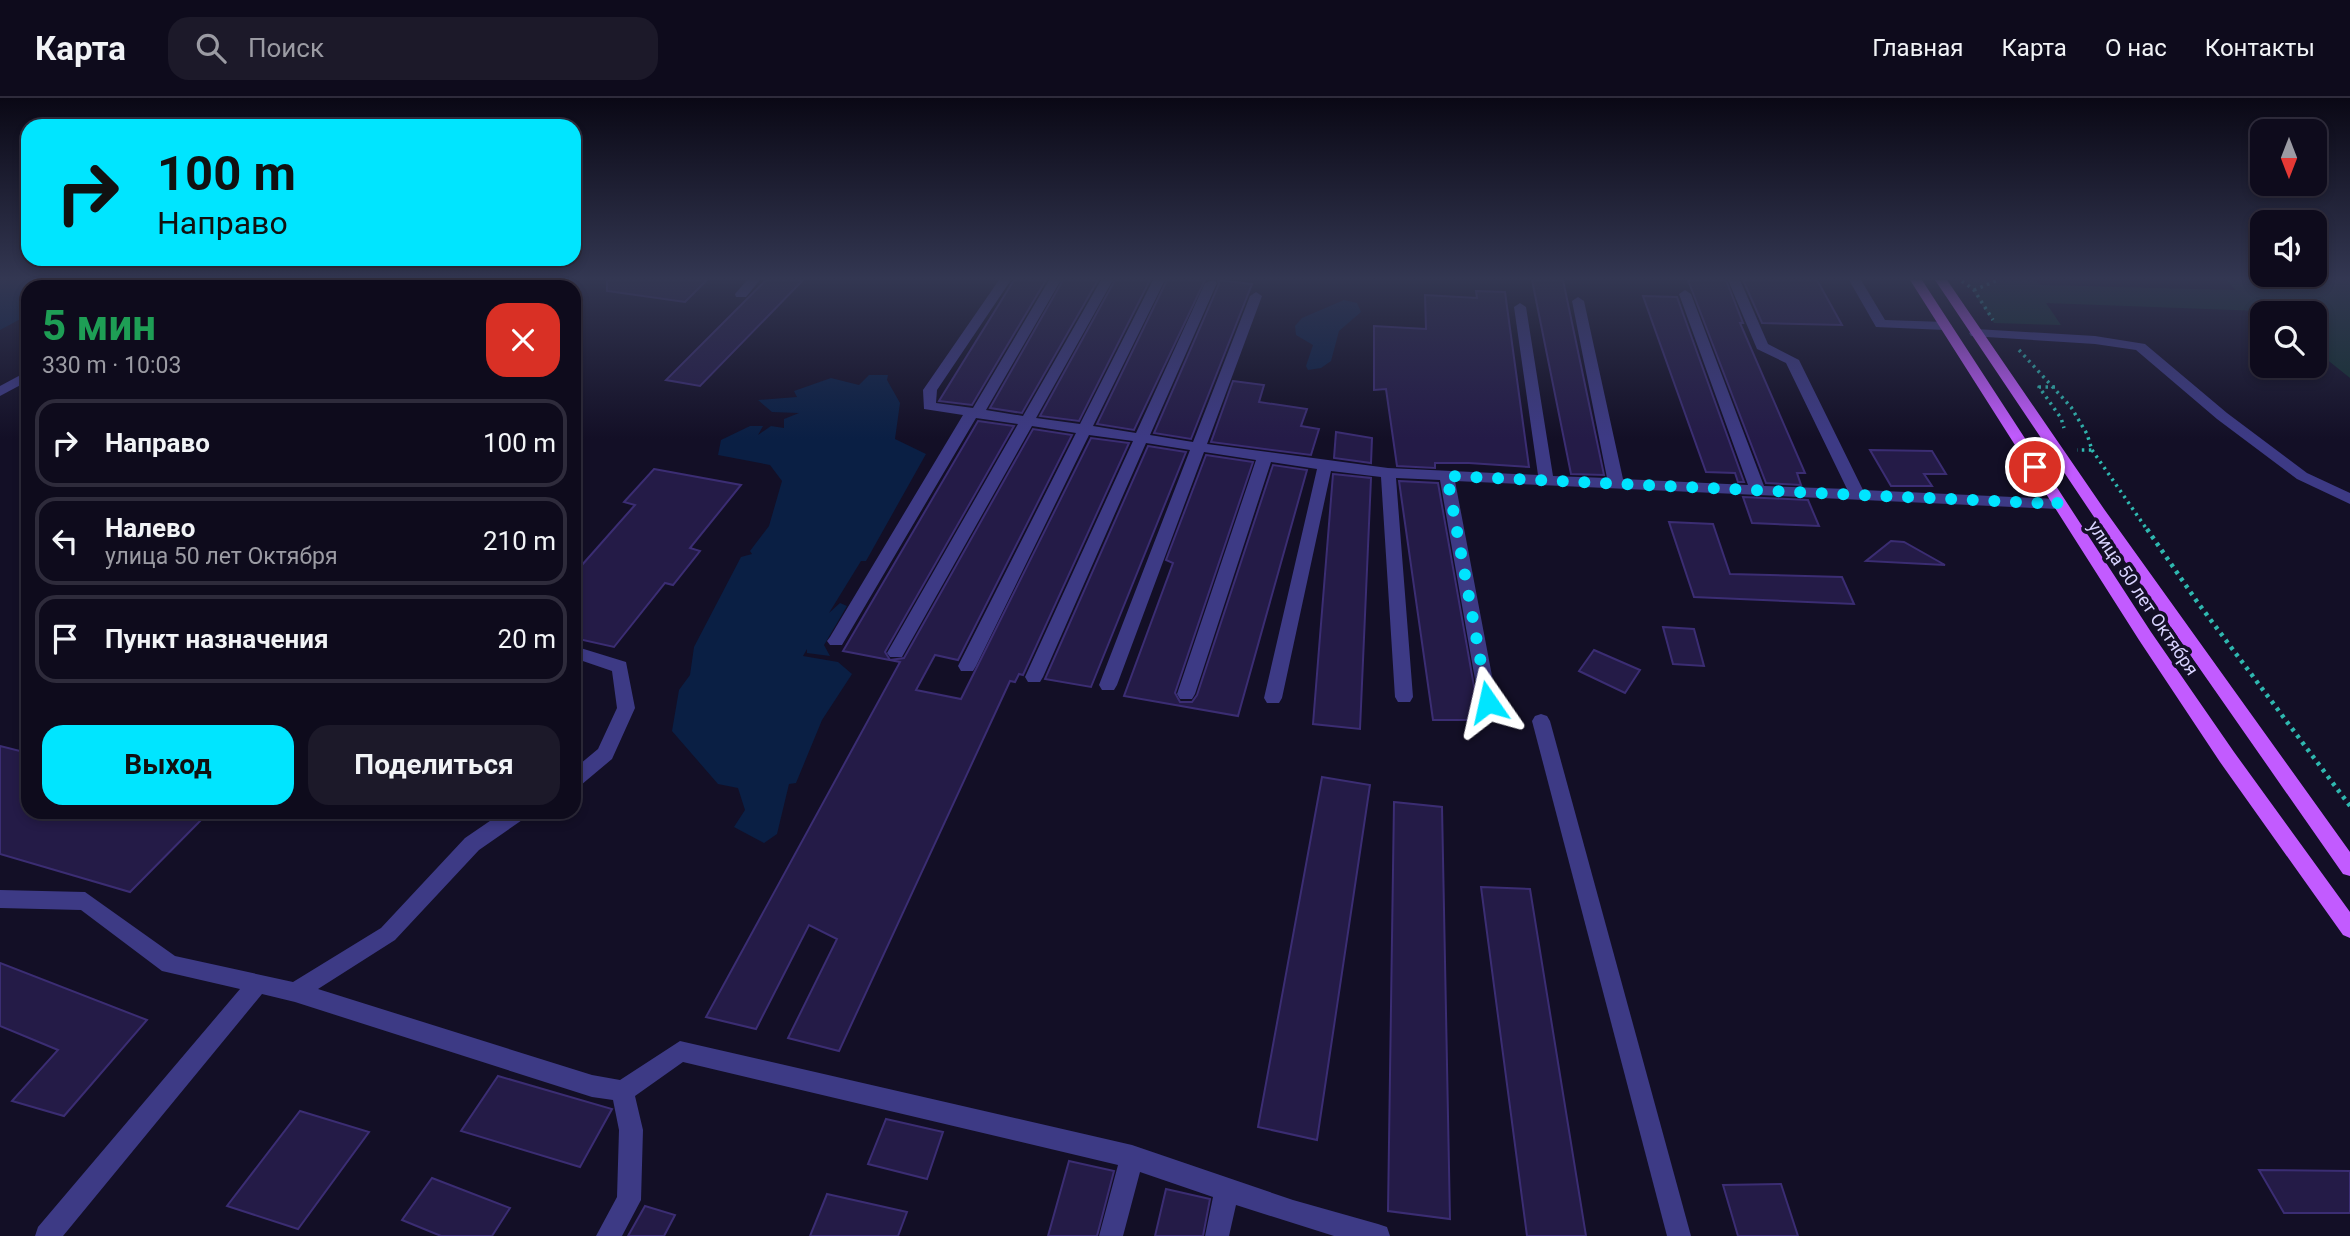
<!DOCTYPE html>
<html lang="ru">
<head>
<meta charset="utf-8">
<style>
	body { margin:0; font-family:Roboto,sans-serif; background:#1c1929; color:#f1f3f6; height:100vh; display:flex; flex-direction:column; font-size:26px; white-space:nowrap }
	* { box-sizing:border-box; margin:0 }
	p { font-size:23px; color:#9b9ba3 }
	.icon { flex:none; width:38px; height:38px; fill:none; stroke:currentColor; stroke-width:2; stroke-linecap:round; stroke-linejoin:round }
	.map { position:relative; flex:1; overflow:hidden }
	.drawer { position:absolute; left:21px; top:182px; width:560px; height:539px; display:flex; flex-direction:column; background:#0e0b1c; border-radius:21px; box-shadow:0 4px 10px #0003,0 0 0 2px #2e2b3b }
	.drawer>* { flex:none }
	.guide { position:absolute; left:21px; top:21px; width:560px; height:147px; border-radius:21px; box-shadow:0 4px 10px #0003,0 0 0 2px #2e2b3b; background:#00e5ff; color:#111; overflow:hidden }
	.needle { width:46px; rotate:180deg }
	.fabs { position:absolute; left:2250px; top:21px; display:grid; gap:14px }
	.fabs a { display:grid; place-items:center; width:77px; height:77px; border-radius:14px; background:#0e0b1c; box-shadow:0 4px 10px #0003,0 0 0 2px #2e2b3b; font-size:35px }
	.pin { position:absolute; display:grid; place-items:center; width:60px; height:60px; color:#fff; margin:-30px; border:4px solid #fff; border-radius:50%; box-shadow:0 2px 7px #0007 }
	.me { position:absolute; width:77px; margin:-38px; rotate:349deg; stroke-linejoin:round; filter:drop-shadow(0 0 5px #0008) }
	.turn { display:flex; align-items:center; gap:24px; height:147px; padding:0 21px; font-size:32px }
	.turn .icon { width:91px; height:91px; stroke-width:2.5 }
	.turn b { display:block; font-size:49px; line-height:60px }
	.round { display:grid; place-items:center; flex:none; width:74px; height:74px; border-radius:21px; background:#1c1929 }
	.headline { display:flex; align-items:center; justify-content:space-between; height:119px; padding:0 21px }
	h1 { font-size:42px; font-weight:700; line-height:52px; color:#1e9e55 }
	.action { display:flex; gap:14px; margin-top:auto; padding:14px 21px }
	.action a { flex:1; height:80px; border-radius:21px; background:#00e5ff; color:#111; font-size:28px; font-weight:700; line-height:80px; text-align:center }
	.action a+a { background:#1c1929; color:#f1f3f6 }
	ul { padding:0; list-style:none }
	li { display:flex; align-items:center; gap:21px; height:88px; margin:0 14px 10px; padding:0 7px; border:4px solid #2e2b3b; border-radius:21px }
	li div { flex:1 }
	li b { display:block; font-size:26px }
	li em { font-style:normal }
	header { display:flex; align-items:center; gap:42px; box-sizing:border-box; height:98px; padding:0 35px; background:#0e0b1c; border-bottom:2px solid #2e2b3b }
	header strong { font-size:33px }
	nav { display:flex; gap:38px; margin-inline-start:auto; font-size:24px }
	.search { width:490px; height:63px; background:#1c1929; display:flex; align-items:center; gap:18px; box-sizing:border-box; padding:0 24px; border-radius:21px; color:#9b9ba3; font-size:26px }
	.map>svg:first-child { display:block }
</style>
</head>
<body>
<header>
<strong>Карта</strong>
<div class="search"><svg class="icon" aria-label="search" viewBox="0 0 24 24"><circle cx="10" cy="10" r="6"/><path d="M15 15l6 6"/></svg>Поиск</div>
<nav><a>Главная</a><a>Карта</a><a>О нас</a><a>Контакты</a></nav>
</header>
<div class="map">
<svg width="2350" height="1138" viewBox="0 0 2350 1138">
	<rect width="100%" height="100%" fill="#130f26"/>
	<path fill="#12302f" d="M1965 182H2036L2040 187 2235 192 2227 182H2350V280L2315 252V215L2046 205 2061 227 1994 225Z"/>
	<g fill="#0a1f44">
		<path d="M0 182H90L78 189H28V217L0 232Z"/>
		<path d="M1344 202 1357 205 1361 214 1339 233 1331 263 1321 270 1308 272 1306 268 1313 247 1296 237 1295 228 1302 220Z"/>
		<path d="M869 277H888L887 282 900 305 895 341 926 356 866 463H861L829 515 840 505 847 508 824 547 830 558 807 555V551L803 558 838 564 852 576 822 622 796 685 789 686 777 736 764 745 734 729 745 712 738 690 718 686 672 633 679 592 690 577 694 549 741 459 752 456 750 453 769 428 782 383 770 367 718 357 721 342 750 328H763L758 337 771 328 784 330V321L799 315 772 314 758 302 797 299 794 293 831 280 859 287Z"/>
	</g>
	<g fill="#241b47" stroke="#3b2d73" stroke-width="2">
		<path d="M607 182H707L685 204 607 193Z"/>
		<path d="M766 182H803L700 288 666 282Z"/>
		<path d="M1014 182H1046L972 307 939 303Z"/>
		<path d="M1063 182H1098L1022 315 990 310Z"/>
		<path d="M1115 182H1150L1079 323 1040 318Z"/>
		<path d="M1167 182H1205L1134 332 1097 326Z"/>
		<path d="M1218 182 1252 186 1191 341 1154 335 1219 186Z"/>
		<path d="M1532 182H1563L1604 377 1571 376Z"/>
		<path d="M1688 182H1726L1743 225H1740L1805 375H1797L1801 387 1766 385Z"/>
		<path d="M1743 182H1817L1842 227 1762 225Z"/>
		<path d="M1476 193 1505 194 1529 369 1469 365H1435V370L1397 368 1386 291 1374 292V228L1426 231 1425 197 1477 200Z"/>
		<path d="M1643 198 1677 199 1744 384H1738L1735 375 1706 374Z"/>
		<path d="M1233 283 1264 287 1259 304 1307 311 1301 328 1319 331 1311 357 1211 344Z"/>
		<path d="M978 323 1014 328 885 554 890 562 904 560 1033 331 1072 337 958 562 935 557 916 592 961 601 1091 340 1129 345 1023 577 1019 576 1015 584 1010 583 839 953 788 940 837 841 809 827 756 931 706 919 900 564 843 553Z"/>
		<path d="M1336 334 1372 340 1371 365 1334 360Z"/>
		<path d="M1148 348 1186 354 1091 589 1045 581Z"/>
		<path d="M1870 352 1932 353 1946 376H1924L1932 388H1891Z"/>
		<path d="M1206 357 1253 364 1175 595 1180 604H1192L1197 597 1273 367 1307 372 1238 618 1124 598 1173 465 1166 462Z"/>
		<path d="M654 371 741 387 690 450 700 453 673 487 665 485 614 549 574 540V476L635 407 624 404Z"/>
		<path d="M1333 376 1371 380 1360 631 1313 626Z"/>
		<path d="M1399 383 1438 385 1480 622H1433Z"/>
		<path d="M1743 399 1808 402 1819 428 1752 425Z"/>
		<path d="M1669 424 1713 426 1730 476 1842 479 1854 506 1694 499Z"/>
		<path d="M1891 443 1904 444 1945 467 1866 463Z"/>
		<path d="M1663 529 1694 531 1704 568 1673 566Z"/>
		<path d="M1594 552 1640 572 1625 595 1579 573Z"/>
		<path d="M0 648 28 655V714H209L130 794 0 756Z"/>
		<path d="M1322 679 1370 687 1317 1042 1258 1029Z"/>
		<path d="M1394 704 1442 709 1450 1121 1388 1113Z"/>
		<path d="M1481 789 1530 791 1586 1138H1527Z"/>
		<path d="M0 865 147 922 64 1018 12 1003 58 952 0 928Z"/>
		<path d="M498 978 612 1011 580 1069 461 1033Z"/>
		<path d="M300 1013 369 1034 298 1131 227 1108Z"/>
		<path d="M886 1021 943 1034 927 1081 868 1066Z"/>
		<path d="M1069 1063 1114 1073 1097 1138H1048Z"/>
		<path d="M2259 1072 2350 1073V1115H2284Z"/>
		<path d="M432 1080 510 1110 492 1138H441L402 1122Z"/>
		<path d="M1781 1086 1798 1138H1738L1723 1087Z"/>
		<path d="M1166 1091 1210 1101 1203 1138H1155Z"/>
		<path d="M827 1096 907 1114 898 1138H810Z"/>
		<path d="M645 1108 675 1117 664 1138H628Z"/>
	</g>
	<g fill="none" stroke-linecap="round" stroke-linejoin="round">
		<g stroke="#2fb8b0" stroke-width="3.5" stroke-dasharray="2.5 4.5" stroke-linecap="butt">
			<path d="M1962 183 1974 192 1993 222"/>
			<path d="M1974 192 1998 182"/>
			<path d="M2019 252 2071 309 2087 336 2092 352H2077"/>
			<path d="M2055 289H2039L2061 320 2064 330"/>
			<path d="M2092 352 2148 433"/>
		</g>
		<path stroke="#2fb8b0" stroke-width="4.5" stroke-dasharray="3.5 5" stroke-linecap="butt" d="M2147 431 2198 505 2350 708"/>
		<g fill="#3d3a85" fill-rule="evenodd">
			<path d="M179 182H194L185 189H170Z"/>
			<path d="M747 182H760L746 199H736L735 196Z"/>
			<path d="M999 182H1011L937 292 936 305 973 310 1049 182H1061L986 312 1023 318 1101 182H1113L1036 320 1080 326 1153 182H1165L1093 328 1136 335 1205 185 1214 182 1217 185 1150 337 1193 344 1250 198 1256 194 1262 198 1207 346 1388 370 1538 377 1514 209 1520 205 1526 209 1553 378 1607 380 1572 203 1578 199 1584 203 1623 381 1748 387 1679 196 1685 192 1691 196 1764 388 1847 391 1786 265 1757 251 1728 182H1740L1768 246 1799 262 1863 392 2058 401 2066 406 2058 411 1455 383 1497 604 1494 609H1482L1479 604 1440 382 1396 380 1413 599 1410 604H1398L1395 599 1381 379 1331 373 1282 600 1279 605H1267L1264 600 1317 371 1271 364 1195 596 1192 601H1180L1177 596 1256 362 1204 354 1117 587 1114 592H1102L1099 587 1190 352 1146 345 1043 579 1040 584H1028L1025 579 1133 343 1089 337 976 568 973 573H961L958 568 1076 335 1032 328 902 559H890L887 555 1018 326 976 320 842 547H830L827 543 830 539 963 317 924 311 923 292Z"/>
			<path d="M1849 182H1861L1885 222 1945 224 1952 228 1945 232 1876 229Z"/>
			<path d="M1976 231 2095 238 2145 246 2227 315 2307 375 2350 395V406L2297 381 2217 321 2136 252 2095 246 1971 238 1969 235Z"/>
			<path d="M28 273V283L0 298V288Z"/>
			<path d="M574 548 626 564 635 610 612 661 581 687 574 689V671L598 651 617 610 612 573 574 560Z"/>
			<path d="M1541 616 1547 618 1550 623 1691 1138H1667L1532 623 1535 618Z"/>
			<path d="M503 714H528L525 720 479 752 395 842 318 891 592 977 620 982 680 943 1132 1047 1293 1102 1378 1126 1387 1129 1390 1138H1334L1236 1107 1229 1138H1205L1213 1099 1140 1074 1123 1138H1099L1118 1067 683 964 635 998 643 1032 641 1102 622 1138H596L617 1099 619 1032 613 1002 592 999 295 904 262 896 63 1138H35L38 1129 240 891 162 873 81 812 0 810V792L85 794 175 858 293 884 381 830 465 740Z"/>
		</g>
		<g fill="#c25bff" fill-rule="evenodd">
			<path d="M1910 182H1922L2151 534 2234 654 2350 814V840L2343 837 2220 664 2139 542Z"/>
			<path d="M1935 182H1947L2104 411 2350 754V778L2343 776 2094 419Z"/>
		</g>
	</g>
	<linearGradient id="sky" x2="0" y2="1"><stop stop-color="#0a0815"/><stop offset="0.53" stop-color="#333752"/><stop offset="1" stop-color="#333752" stop-opacity="0"/></linearGradient>
	<rect width="2350" height="341" fill="url(#sky)"/>
	<g fill="none" stroke-linecap="round" stroke-linejoin="round">
		<path stroke="#00e5ff" stroke-width="12" stroke-dasharray="0 21.6" d="M1488 604 1447 378 2058 406 2035 369"/>
	</g>
	<g text-anchor="middle" stroke-width="7" stroke-linejoin="round" paint-order="stroke">
		<g font-size="18" fill="#d9d4ff" stroke="#130f26">
			<text transform="translate(2143 500) rotate(56)" y="6">улица 50 лет Октября</text>
		</g>
	</g>
</svg>
<div class="fabs">
<a><svg class="needle" viewBox="-14 -14 28 28"><path d="M0-13l5 13h-10z" fill="#e53935"/><path d="M0 13l5-13h-10z" fill="#9b9ba3"/></svg></a>
<a><svg class="icon" aria-label="sound" viewBox="0 0 24 24"><path d="M4 9h4l5-4v14l-5-4H4zM17 9q2 3 0 6"/></svg></a>
<a><svg class="icon" aria-label="search" viewBox="0 0 24 24"><circle cx="10" cy="10" r="6"/><path d="M15 15l6 6"/></svg></a>
</div>
<div class="pin" style="left:2035px;top:369px;background:#d93025"><svg class="icon" aria-label="arrive" viewBox="0 0 24 24"><path d="M6 21V4h12l-3 4 3 4H6"/></svg></div>
<svg class="me" style="left:1488px;top:604px" viewBox="-20 -20 40 40"><path d="M0-17L14 15 0 8-14 15z" fill="#00e5ff" stroke="#fff" stroke-width="4"/></svg>
<div class="guide">
<div class="turn"><svg class="icon" aria-label="right" viewBox="0 0 24 24"><path d="M7 20v-9h11M14 6l5 5-5 5"/></svg><div><b>100 m</b>Направо</div></div>
</div>
<section class="drawer">
<div class="headline"><div><h1>5 мин</h1><p>330 m · 10:03</p></div><a class="round" style="background:#d93025;color:#fff"><svg class="icon" aria-label="close" viewBox="0 0 24 24"><path d="M6 6l12 12M18 6L6 18"/></svg></a></div>
<ul>
<li><svg class="icon" aria-label="right" viewBox="0 0 24 24"><path d="M7 20v-9h11M14 6l5 5-5 5"/></svg><div><b>Направо</b></div><em>100 m</em></li>
<li><svg class="icon" aria-label="left" viewBox="0 0 24 24"><path d="M17 20v-9H6M10 6l-5 5 5 5"/></svg><div><b>Налево</b><p>улица 50 лет Октября</p></div><em>210 m</em></li>
<li><svg class="icon" aria-label="arrive" viewBox="0 0 24 24"><path d="M6 21V4h12l-3 4 3 4H6"/></svg><div><b>Пункт назначения</b></div><em>20 m</em></li>
</ul>
<div class="action"><a>Выход</a><a>Поделиться</a></div>
</section>
</div>
</body>
</html>
